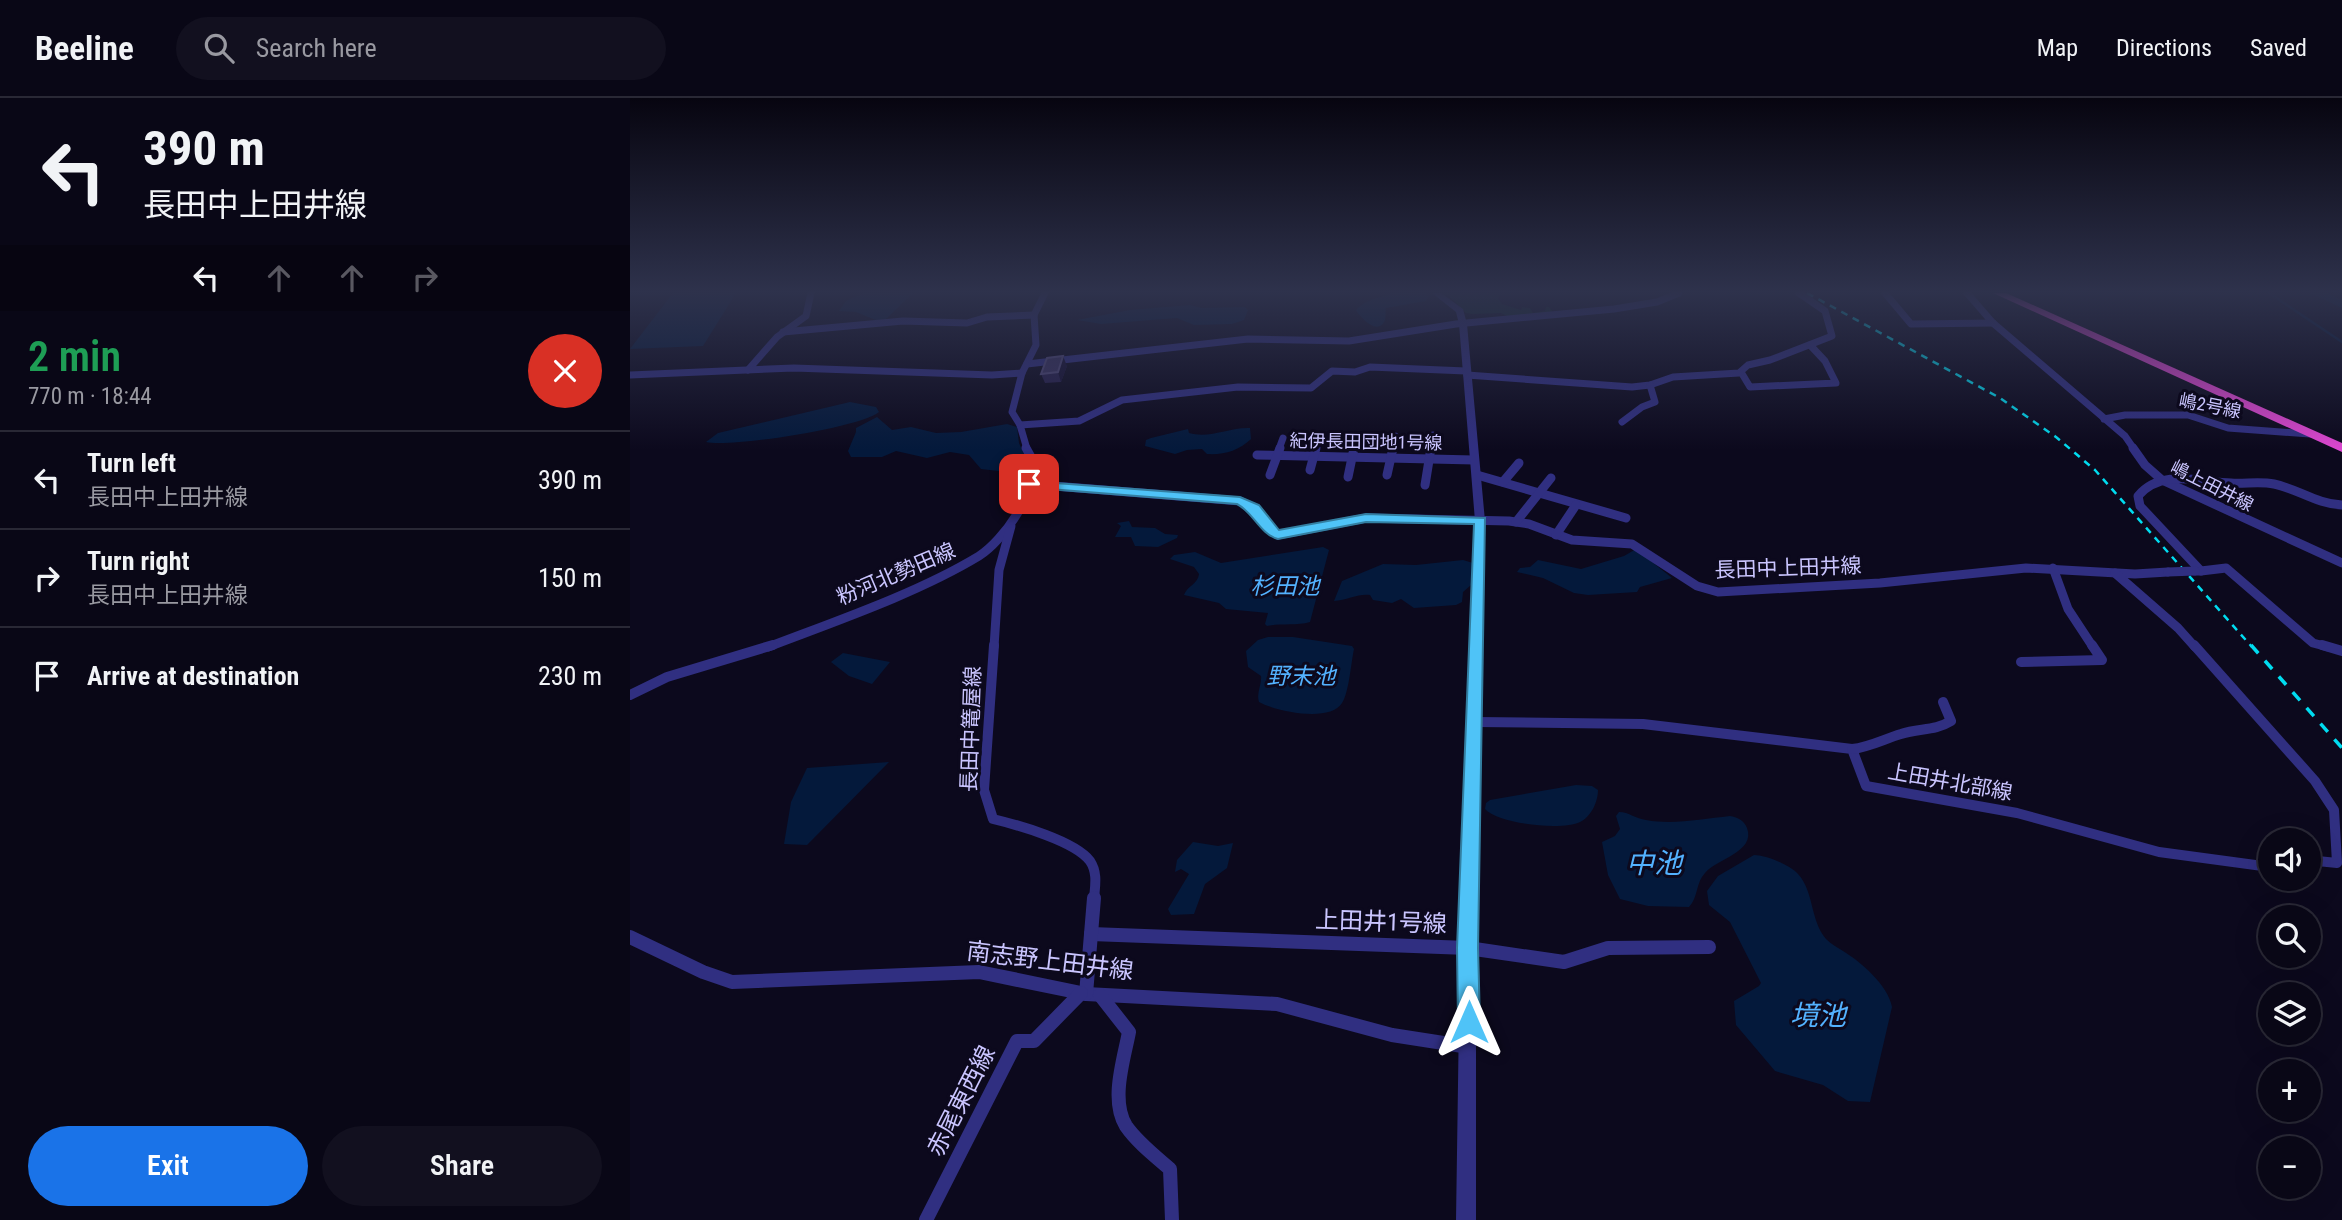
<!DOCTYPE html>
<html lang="en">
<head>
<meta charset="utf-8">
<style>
	body { margin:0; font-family:"Roboto Condensed","Noto Sans JP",sans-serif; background:#12101f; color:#f1f3f6; height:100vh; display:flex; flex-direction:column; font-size:26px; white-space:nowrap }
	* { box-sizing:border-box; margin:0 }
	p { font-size:23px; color:#9999a1 }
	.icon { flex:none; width:38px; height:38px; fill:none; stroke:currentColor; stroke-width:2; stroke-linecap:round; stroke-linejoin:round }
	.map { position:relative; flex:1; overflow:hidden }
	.sheet { display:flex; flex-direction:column; background:#090716; width:630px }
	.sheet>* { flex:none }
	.guide { background:#090716; color:#f1f3f6; overflow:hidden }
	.buttons { position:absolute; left:1628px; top:730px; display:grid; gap:14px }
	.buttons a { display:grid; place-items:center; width:63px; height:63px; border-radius:50%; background:#090716; box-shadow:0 7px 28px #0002,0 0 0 2px #292835; font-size:35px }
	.pin { position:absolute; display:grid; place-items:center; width:60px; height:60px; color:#fff; margin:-30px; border-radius:14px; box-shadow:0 4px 10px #0006 }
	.me { position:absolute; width:77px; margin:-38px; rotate:0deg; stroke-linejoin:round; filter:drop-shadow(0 0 5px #0008) }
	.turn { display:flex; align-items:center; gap:24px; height:147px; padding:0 28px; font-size:32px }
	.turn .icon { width:91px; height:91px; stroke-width:2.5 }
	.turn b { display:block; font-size:49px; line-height:60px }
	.lanes { display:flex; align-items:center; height:66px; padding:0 28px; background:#0003; justify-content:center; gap:35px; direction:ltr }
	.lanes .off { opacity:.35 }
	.round { display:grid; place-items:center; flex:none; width:74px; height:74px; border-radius:37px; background:#12101f }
	.summary { display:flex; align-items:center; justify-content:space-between; height:119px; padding:0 28px }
	h1 { font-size:42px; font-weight:600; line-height:52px; color:#1e9e55 }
	.button { display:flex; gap:14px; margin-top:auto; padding:14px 28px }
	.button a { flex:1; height:80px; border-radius:42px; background:#1a73e8; color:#fff; font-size:28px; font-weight:600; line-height:80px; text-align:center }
	.button a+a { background:#12101f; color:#f1f3f6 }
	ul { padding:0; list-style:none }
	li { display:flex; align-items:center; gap:21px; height:98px; padding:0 28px; border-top:2px solid #292835 }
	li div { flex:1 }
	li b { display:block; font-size:26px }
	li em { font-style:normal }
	header { display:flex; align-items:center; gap:42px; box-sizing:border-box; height:98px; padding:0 35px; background:#090716; border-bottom:2px solid #292835 }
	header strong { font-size:33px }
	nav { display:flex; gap:38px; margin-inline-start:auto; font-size:24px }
	.search { width:490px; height:63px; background:#12101f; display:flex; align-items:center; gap:18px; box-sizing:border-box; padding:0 24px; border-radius:38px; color:#9999a1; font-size:26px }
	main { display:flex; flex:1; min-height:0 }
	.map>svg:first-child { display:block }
</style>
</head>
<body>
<header>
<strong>Beeline</strong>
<div class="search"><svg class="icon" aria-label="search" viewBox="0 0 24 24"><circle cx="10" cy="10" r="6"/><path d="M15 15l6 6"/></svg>Search here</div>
<nav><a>Map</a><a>Directions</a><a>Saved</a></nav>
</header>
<main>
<section class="sheet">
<div class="guide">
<div class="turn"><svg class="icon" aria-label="left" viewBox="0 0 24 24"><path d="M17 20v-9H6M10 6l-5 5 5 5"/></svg><div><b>390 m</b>長田中上田井線</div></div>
<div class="lanes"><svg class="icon" aria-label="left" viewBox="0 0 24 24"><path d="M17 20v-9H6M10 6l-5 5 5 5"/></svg><svg class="icon off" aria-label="ahead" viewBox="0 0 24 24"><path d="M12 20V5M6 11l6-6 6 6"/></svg><svg class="icon off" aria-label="ahead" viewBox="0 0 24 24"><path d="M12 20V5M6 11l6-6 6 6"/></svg><svg class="icon off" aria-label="right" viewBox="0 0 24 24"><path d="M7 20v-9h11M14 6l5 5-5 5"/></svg></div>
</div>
<div class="summary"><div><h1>2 min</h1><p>770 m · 18:44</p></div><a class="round" style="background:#d93025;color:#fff"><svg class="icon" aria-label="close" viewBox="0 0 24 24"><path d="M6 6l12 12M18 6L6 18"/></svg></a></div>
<ul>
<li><svg class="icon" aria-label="left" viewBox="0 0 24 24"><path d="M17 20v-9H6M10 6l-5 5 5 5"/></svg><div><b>Turn left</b><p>長田中上田井線</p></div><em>390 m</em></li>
<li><svg class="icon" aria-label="right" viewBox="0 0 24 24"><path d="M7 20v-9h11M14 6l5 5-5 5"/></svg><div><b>Turn right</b><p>長田中上田井線</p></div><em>150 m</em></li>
<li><svg class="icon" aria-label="arrive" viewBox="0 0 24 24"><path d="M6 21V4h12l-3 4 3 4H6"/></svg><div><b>Arrive at destination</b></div><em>230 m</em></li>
</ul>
<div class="button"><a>Exit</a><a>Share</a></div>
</section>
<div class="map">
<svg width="1712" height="1122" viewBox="0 0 1712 1122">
	<rect width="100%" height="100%" fill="#0c091d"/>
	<path fill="#0c2726" d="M811 195H871L868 200 872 206 891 212 892 209 900 210 903 215 915 213 916 209H919L922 213 920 216 879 219 871 215 842 216 836 215 818 197Z"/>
	<g fill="#04193b">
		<path d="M43 195H106L73 248 0 251Z"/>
		<path d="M233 195H283L256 221 248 223 226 214 209 213 216 203Z"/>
		<path d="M763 195H797L799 198 796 203 756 210C755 214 756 218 755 222 748 239 730 219 726 212 737 200 749 200 763 195Z"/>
		<path d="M560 207 572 210 615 209 618 212 614 222 602 226 564 227 547 220 471 226 447 222 500 212Z"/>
		<path d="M220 304 246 309 249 314C229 330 100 350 76 344L88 335Z"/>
		<path d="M247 319 262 332 281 329 306 335 331 334 377 326 387 329 389 345 399 367 377 374 351 371 339 357 320 354 297 360 266 353 252 359H221L218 353 226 334V330Z"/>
		<path d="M620 330 621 341C608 353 594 357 577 356L572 351 557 352 545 356 515 348 516 342 521 340 558 331 559 335C580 341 599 329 620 330Z"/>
		<path d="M499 423 502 429 525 430 535 436 548 437 547 440 528 449 505 448 501 439H485L491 428 487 425Z"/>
		<path d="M693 449 699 452 680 524C666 528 651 525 637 528L635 526 638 515 596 511 589 505 554 497C557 488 568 486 569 476L564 469 540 461 544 457 565 454 591 465Z"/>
		<path d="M1006 451 1042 480 1010 489 1007 494 958 497 944 495 913 480 887 474 890 470 900 469 908 462 951 471 994 458Z"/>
		<path d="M833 462 843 465 841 487 833 494 832 504 826 507 784 510 771 501 762 505 743 502 740 497C730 495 717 502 704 503L712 483 753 466 786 467Z"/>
		<path d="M638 539H663L722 548 724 551C721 565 719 595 712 605 700 625 645 613 629 604 626 595 632 587 631 578L618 569 616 553 628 542Z"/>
		<path d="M213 555 260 564 242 586 219 578 201 564Z"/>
		<path d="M259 664 177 747 154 746 161 704 177 670Z"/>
		<path d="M946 687 962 688 968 692C968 704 961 719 950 724 932 733 868 726 855 711L856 705 860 702Z"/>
		<path d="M989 714C999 714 1006 721 1016 722 1043 727 1072 721 1100 718 1107 719 1114 722 1117 730 1126 754 1086 761 1075 775 1066 784 1068 800 1059 809L1018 808 990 801 978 777 972 744 985 738 990 731 986 718Z"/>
		<path d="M563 744 588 748 603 745 597 770 575 786 564 816 541 817 538 811 559 776 551 771 545 774 547 762Z"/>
		<path d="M1124 757C1136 757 1160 767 1168 776 1184 793 1180 822 1196 841 1201 846 1207 849 1213 853 1231 864 1258 887 1262 909L1240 1004 1218 1003 1193 987 1145 973 1106 927 1104 903 1129 888 1131 885 1100 824 1079 807 1077 793 1088 778Z"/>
	</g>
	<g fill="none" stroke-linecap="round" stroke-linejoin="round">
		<path stroke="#04193b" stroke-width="2.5" d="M1639 195 1712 244"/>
		<path fill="#04193b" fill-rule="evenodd" d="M1680 195H1697L1712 202V210Z"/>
		<g stroke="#302f81" stroke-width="7">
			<path d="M1255 195 1281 226 1363 225"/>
			<path d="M1337 195 1363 225 1495 338 1504 351"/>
			<path d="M153 234 273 223 337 225 357 219 404 217"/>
			<path d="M397 266 618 241 719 243 826 226 984 211 1027 204 1049 195"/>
			<path d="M118 272 147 239 176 218 181 195"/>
			<path d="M1111 274 1120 289 1206 285 1195 263 1180 247"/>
			<path d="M0 277 164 270 362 277 392 275"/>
			<path d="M837 277 1002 289 1020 287 1043 279 1109 275 1118 267 1140 262 1202 238 1195 213 1169 195"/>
			<path d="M1474 321 1495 317H1558L1598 330 1680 336"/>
			<path d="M992 324 1012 309 1025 304 1020 287"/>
			<path d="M390 327 449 323 492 302 608 289 681 290 702 273 725 274 740 269 836 273"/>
			<path d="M397 351 390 327 382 314 392 275 406 247 404 217 415 195"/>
			<path d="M649 351 653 340"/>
			<path d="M686 351 687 346"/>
			<path d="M724 351 726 341"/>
			<path d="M762 351 765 338"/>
			<path d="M801 351 803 337"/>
		</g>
		<g stroke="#302f81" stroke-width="9">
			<path d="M1503 350 1515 367 1532 382 1712 465"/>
			<path d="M627 357 844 362"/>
			<path d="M680 372 686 350"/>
			<path d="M640 377 650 350"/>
			<path d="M757 377 763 350"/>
			<path d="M847 377 996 420"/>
			<path d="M718 379 724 350"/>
			<path d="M873 384 889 365"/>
			<path d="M399 386 610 403C627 410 632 428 648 437L736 420 879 423 899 426 942 442 1002 446 1067 488 1088 494 1250 485 1396 470 1505 476 1538 474"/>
			<path d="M795 387 801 350"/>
			<path d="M886 424 921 380"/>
			<path d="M926 437 946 407"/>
			<path d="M1423 470 1438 511 1463 549"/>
			<path d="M1565 473H1571L1510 408 1508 398C1531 370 1570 384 1601 385 1615 386 1630 383 1644 386 1668 391 1687 406 1712 407"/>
			<path d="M1571 473 1596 470 1683 545 1698 549"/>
			<path d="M1485 475 1548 530 1565 549"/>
			<path d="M138 549C206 523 288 495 349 458 373 443 408 393 403 364 402 360 398 354 396 350"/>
			<path d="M364 549 369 472 381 428"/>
		</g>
		<g stroke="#302f81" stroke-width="10">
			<path d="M364 547 354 692 363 721C388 727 445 743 460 763 468 775 465 788 464 801"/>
			<path d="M1564 547 1685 683 1704 712 1707 765 1678 762"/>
			<path d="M1692 547 1712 553"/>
			<path d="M1391 564 1472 562 1462 547"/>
			<path d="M0 597 37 579 143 547"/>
			<path d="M846 624 1013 626 1222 651 1236 688 1387 715 1529 754 1640 769"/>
			<path d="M1222 651C1240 649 1254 641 1271 636 1289 630 1305 633 1321 623L1313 604"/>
		</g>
		<g stroke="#302f81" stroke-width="14">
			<path d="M461 836 838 850 934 864 978 850 1079 849"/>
			<path d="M0 839 73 874 102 884 349 874 456 896 647 906 762 937 839 949"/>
			<path d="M456 896 464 800"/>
			<path d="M470 897 499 934C494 961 480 1002 496 1028 507 1044 525 1058 540 1071L542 1122"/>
			<path d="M296 1122 387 943H404L451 895"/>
		</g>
		<path fill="#302f81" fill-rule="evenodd" d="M802 195H811L833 211 837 226 855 423 846 850V1122H826L830 850 845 423 829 226 826 214Z"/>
		<path fill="#dc46cf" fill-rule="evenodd" d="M1363 195H1376L1712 345V354Z"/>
		<path stroke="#00dcf0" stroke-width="2.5" stroke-dasharray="7 6" stroke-linecap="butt" d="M1177 195 1370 300 1426 339 1465 372 1622 549"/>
		<path stroke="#00dcf0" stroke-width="3.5" stroke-dasharray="11 10" stroke-linecap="butt" d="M1621 547 1712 650"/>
		<path stroke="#302f81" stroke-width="9" d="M1538 474 1565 473"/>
	</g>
	<path fill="#271f4d" d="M437 268 431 284 415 285 411 276Z"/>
	<path fill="#150f32" d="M433 258 437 268 431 284 428 274Z"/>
	<path fill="#393160" stroke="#504879" stroke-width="2" d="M433 258 428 274 411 276 417 260Z"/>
	<linearGradient id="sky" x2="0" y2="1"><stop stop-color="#070510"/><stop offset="0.55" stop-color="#2e324c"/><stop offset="1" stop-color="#2e324c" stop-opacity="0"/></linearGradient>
	<rect width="1712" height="352" fill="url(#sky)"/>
	<path fill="#4fc3f7" stroke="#337fa1" stroke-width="2" d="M399 383 610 399 629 407 649 432 736 416 855 420 848 850 850 924 846 932 839 935 831 932 828 924 827 850 844 426 736 424 648 441C630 436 624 415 607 406L394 389V384Z"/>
	<g text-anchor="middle" stroke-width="6" stroke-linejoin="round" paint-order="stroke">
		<g font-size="18" fill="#cac5ff" stroke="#0c091d">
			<text transform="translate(1580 308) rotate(11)" y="6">嶋2号線</text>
			<text transform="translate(736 344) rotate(1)" y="6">紀伊長田団地1号線</text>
			<text transform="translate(1582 388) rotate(27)" y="6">嶋上田井線</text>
		</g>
		<g font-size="21" fill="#cac5ff" stroke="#0c091d">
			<text transform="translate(1158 470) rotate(-2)" y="7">長田中上田井線</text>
			<text transform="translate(266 476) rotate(-23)" y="7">粉河北勢田線</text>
			<text transform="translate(341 631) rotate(-88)" y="7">長田中篭屋線</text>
			<text transform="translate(1320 684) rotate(10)" y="7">上田井北部線</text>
		</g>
		<g font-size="23" font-style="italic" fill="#53b2ff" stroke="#0c091d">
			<text x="655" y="496">杉田池</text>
			<text x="671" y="586">野末池</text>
		</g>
		<g font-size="24" fill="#cac5ff" stroke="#0c091d">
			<text transform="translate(751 824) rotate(2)" y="8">上田井1号線</text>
			<text transform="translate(420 863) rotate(7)" y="8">南志野上田井線</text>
			<text transform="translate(331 1003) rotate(-63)" y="8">赤尾東西線</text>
		</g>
		<g font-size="28" font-style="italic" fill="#53b2ff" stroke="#0c091d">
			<text x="1024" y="775">中池</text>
			<text x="1188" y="927">境池</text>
		</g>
	</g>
</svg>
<div class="buttons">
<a><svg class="icon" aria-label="sound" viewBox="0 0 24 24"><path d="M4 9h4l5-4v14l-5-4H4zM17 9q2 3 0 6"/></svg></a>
<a><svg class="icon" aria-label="search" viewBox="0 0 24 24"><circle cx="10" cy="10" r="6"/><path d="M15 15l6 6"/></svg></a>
<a><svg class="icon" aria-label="layers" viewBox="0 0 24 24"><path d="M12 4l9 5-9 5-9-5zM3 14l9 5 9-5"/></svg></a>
<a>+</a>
<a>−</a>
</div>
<div class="pin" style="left:399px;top:386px;background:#d93025"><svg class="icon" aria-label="arrive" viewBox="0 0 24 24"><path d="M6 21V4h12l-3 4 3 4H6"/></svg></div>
<svg class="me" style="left:839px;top:924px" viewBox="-20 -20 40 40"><path d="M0-17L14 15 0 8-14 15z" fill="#4fc3f7" stroke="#fff" stroke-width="4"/></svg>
</div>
</main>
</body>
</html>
